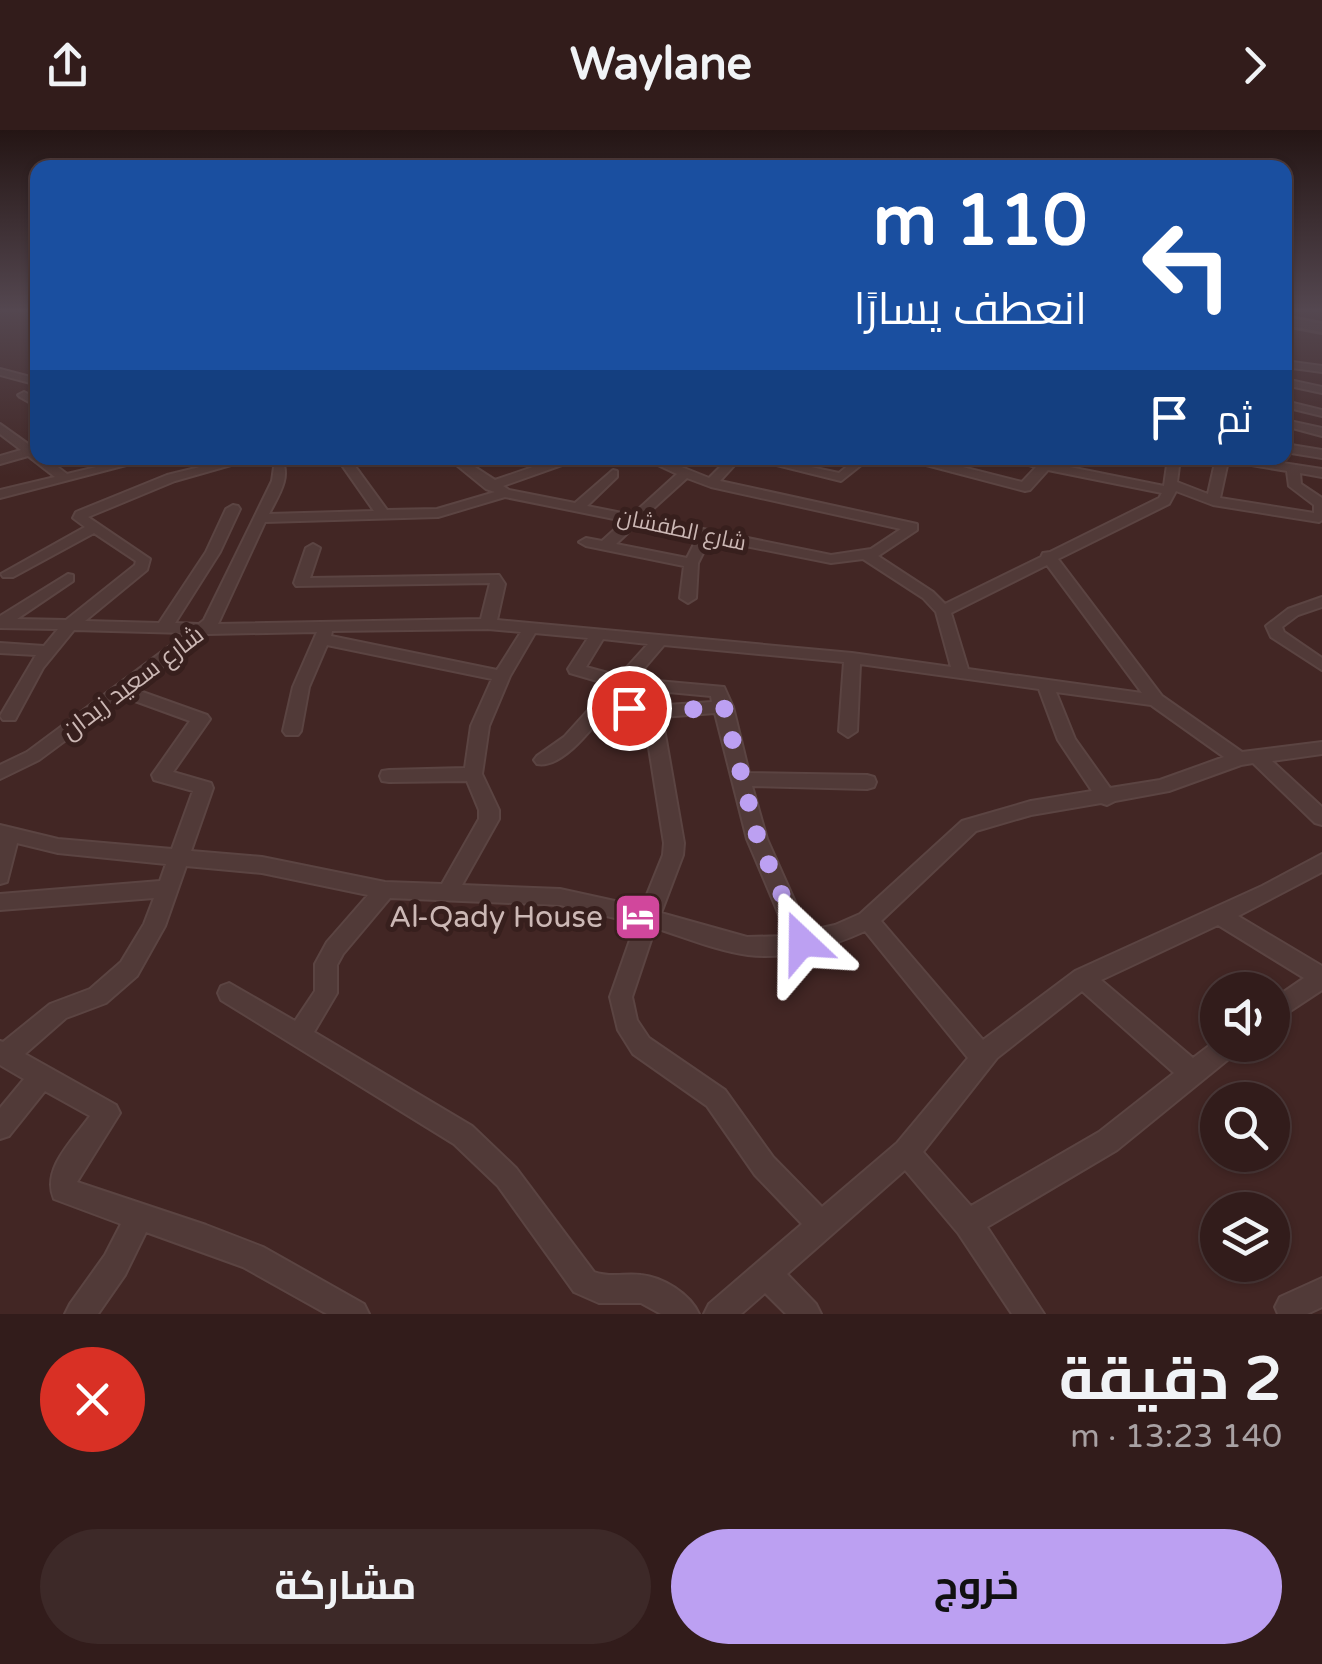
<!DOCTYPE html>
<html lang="ar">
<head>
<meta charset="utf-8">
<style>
	body { margin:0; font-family:"Varela Round",Cairo,sans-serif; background:#3d2928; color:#f1f3f6; direction:rtl; height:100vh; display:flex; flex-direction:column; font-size:38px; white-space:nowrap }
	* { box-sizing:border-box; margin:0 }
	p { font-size:32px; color:#a8a1a3 }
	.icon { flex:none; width:55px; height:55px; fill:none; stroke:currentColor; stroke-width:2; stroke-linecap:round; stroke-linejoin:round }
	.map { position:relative; height:1184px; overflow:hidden; direction:ltr }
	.drawer { display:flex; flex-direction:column; background:#321c1b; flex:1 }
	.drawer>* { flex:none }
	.top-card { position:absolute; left:30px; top:30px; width:1262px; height:305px; border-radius:20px; box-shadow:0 2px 8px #0004,0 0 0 2px #4d3a3a; direction:rtl; background:#1a4fa0; color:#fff; overflow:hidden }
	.controls { position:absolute; left:1200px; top:842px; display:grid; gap:20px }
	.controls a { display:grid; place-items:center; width:90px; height:90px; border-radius:50%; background:#321c1b; box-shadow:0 2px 8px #0004,0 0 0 2px #4d3a3a; font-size:50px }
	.pin { position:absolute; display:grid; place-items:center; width:85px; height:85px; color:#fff; margin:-42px; border:5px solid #fff; border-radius:50%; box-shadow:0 2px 10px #0007 }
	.me { position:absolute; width:110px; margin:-55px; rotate:337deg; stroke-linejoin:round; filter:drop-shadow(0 0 8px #0008) }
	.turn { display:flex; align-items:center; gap:35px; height:210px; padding:0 40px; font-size:45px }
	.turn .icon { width:130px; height:130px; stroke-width:2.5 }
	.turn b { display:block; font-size:70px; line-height:85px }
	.then { display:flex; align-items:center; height:95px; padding:0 40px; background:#0003; gap:20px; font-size:38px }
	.round { display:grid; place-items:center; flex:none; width:105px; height:105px; border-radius:52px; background:#3d2928 }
	.overview { display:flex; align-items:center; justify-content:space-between; height:170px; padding:0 40px }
	h1 { font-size:60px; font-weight:700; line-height:75px }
	.action { display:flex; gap:20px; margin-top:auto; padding:20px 40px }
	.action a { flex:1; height:115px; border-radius:60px; background:#bca0f2; color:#111; font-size:40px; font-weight:700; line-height:115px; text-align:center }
	.action a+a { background:#3d2928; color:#f1f3f6 }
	header { display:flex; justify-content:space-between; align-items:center; height:130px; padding:0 40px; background:#321c1b; font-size:45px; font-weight:700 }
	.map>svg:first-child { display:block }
</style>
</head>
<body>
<header><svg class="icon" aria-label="forward" viewBox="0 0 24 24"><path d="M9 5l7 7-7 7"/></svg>Waylane<svg class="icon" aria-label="share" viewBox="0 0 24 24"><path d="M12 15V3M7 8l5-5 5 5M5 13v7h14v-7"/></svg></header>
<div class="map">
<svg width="1322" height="1184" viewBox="0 0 1322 1184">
	<rect width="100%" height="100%" fill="#422624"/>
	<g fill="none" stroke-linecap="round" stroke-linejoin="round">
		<g stroke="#5b4442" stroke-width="4">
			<g id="minor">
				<path d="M1285 231 1322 236V242L1285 237Z"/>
				<path d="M0 239 38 249V255L0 245Z"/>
				<path d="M1285 249 1322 257V263L1285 255Z"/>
				<path d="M24 262 38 269V277L20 267 18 265Z"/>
				<path d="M1285 271 1322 280V286L1285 277Z"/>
				<path d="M1285 290 1322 298V306L1285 296Z"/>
				<path d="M0 294 38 321V328H46L67 344 134 328H153L0 368V360L55 347 28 326 0 334V326L21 320 0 304Z"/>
				<path d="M1285 314 1322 320V328L1285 322Z"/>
				<path d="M237 328H256L175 351 88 387 150 429 147 440 85 491 159 493 206 422 226 379 233 375 238 376 240 379 220 422 175 493 199 494 204 490 272 351 274 337 269 328H281C292 347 278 366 269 384L374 381 337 328H349L387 380 437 379 495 362 486 359 448 328H461L495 350 559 328H575L573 331 503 356 509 360 575 373 613 340 617 341V347L587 376 632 385 677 344 643 328H659L709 348 729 328H741L720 351 917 394V400L878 426 933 462 945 474 1041 427 1043 423 1050 422 1159 368 1162 363 1048 340 1030 360 1025 361 911 331 909 328H927L1022 352 1036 337 1003 328H1025L1164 356 1168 328H1180L1177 352 1208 364 1216 328H1251L1322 339V347L1300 343 1301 354 1322 368V390L1319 392 1213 375 1176 361 1169 374 1058 429 1162 566 1242 622 1322 612V624L1272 631 1322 677V695L1315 693 1253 633 1241 635 1169 661 1115 671 1107 675 1101 673 1031 685 976 701 881 791 983 910 1075 841 1262 756 1322 724V742L1238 786 1322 836V860L1272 893V870L1304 848 1218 795 1101 850 1193 928 1218 909V915H1240L1236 923 1117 1020 987 1097 1044 1184H1012L958 1103 905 1040 787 1144 816 1174 821 1184H786L765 1163 741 1184H704L709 1174 802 1094 755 1045 707 976 633 924 618 900 610 867 636 793 560 775 390 768 343 824 337 835V863L314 902 472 996 516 1038 594 1142C610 1148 625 1143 641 1145 663 1147 690 1164 699 1184H661L641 1173H599L574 1162 498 1056 454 1014 221 870 218 863 221 856 229 853 295 891 315 861V834L327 812 368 765 262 743 186 736 165 796 137 846 106 873 66 888 25 924 116 975 120 983 77 1052 206 1095 263 1117 364 1174 369 1184H327L243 1137 146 1102 125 1145 98 1184H65L70 1174 105 1125 121 1094 54 1069C41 1039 73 1010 90 986L45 961 9 1006 0 1009V978L24 949 0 935V911L3 912 50 874 90 859 121 832 144 794 154 768 0 780V764L160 751 166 734 58 723 17 713 7 752 0 754V695L58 709 172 719 193 661 154 650 152 645 190 591 124 567 39 630 0 649V635L27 622 187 503 74 500 43 538 15 590H3L0 586 36 525 0 523V513L44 516 58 499 0 498V486L68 444 73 445V451L17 489 66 490 135 435 136 431 94 403 13 447H3L1 444 85 397 73 388 76 382 167 345ZM1228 331 1287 341 1289 356 1314 375V383L1220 368ZM687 348 711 357 901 399 871 419 831 425 644 387ZM505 367 624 391 602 411 586 408 579 412 586 416 684 436 680 468 688 473 696 468 698 433 710 409 831 433 863 429 923 468 936 482 951 537 852 523 497 490 505 454 499 445 310 448 320 418 313 414 306 418 294 453 296 456 490 453 481 489 218 494 265 392 438 387ZM637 394 698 406 687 428 616 414ZM1047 435 1142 563 968 539 951 483ZM488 499 521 502 497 540 331 506 332 501ZM317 502 293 557 283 601 286 605H298L301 601 309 557 327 515 492 549 471 596 465 638 389 640 382 641 380 646 382 651 389 652 467 651 479 680V689L442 754 385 752 262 727 191 721 213 658 211 653 173 642 210 589 207 585 134 559 207 504ZM535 503 588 508 568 539 570 543 611 555 564 607 537 626 534 630 537 634C562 639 592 598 607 580L644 586 664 713 663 725 642 777 560 759 462 755 499 689V680L482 644 489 596 510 546ZM603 509 648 514 619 546 586 537ZM664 515 844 532 839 601 848 607 857 601 860 534 1039 559 1058 610 1092 661 1031 671 962 691 860 784 835 795 808 801 767 709 752 656 867 659 874 657 876 652 874 647 867 645 749 643 733 577 724 557 635 549ZM626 558 711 566 712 572 652 576 616 570ZM1056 562 1151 575 1224 627 1160 650 1110 658 1075 609ZM715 583 747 709 788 806 747 807 661 783 683 725 684 713 662 587ZM655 798C685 807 717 821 748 825 786 830 830 817 865 801L968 928 897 1013 822 1077 773 1027 725 960 649 908 637 890 632 867ZM1082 861 1174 943 1099 1002 971 1076 923 1022 997 928Z"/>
				<path d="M748 328H769L839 343 857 328H870L841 351Z"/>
				<path d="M1322 467V477L1298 485 1282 497 1284 502 1322 528V540L1271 507 1266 496 1288 479Z"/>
				<path d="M1322 1148V1177L1307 1184H1278L1275 1177 1280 1167Z"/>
			</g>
		</g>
		<g stroke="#5b4442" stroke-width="6">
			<path id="tertiary" d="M1285 187 1322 194V202L1285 195Z"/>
		</g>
		<use href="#minor" fill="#513a38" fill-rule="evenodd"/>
		<use href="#tertiary" fill="#513a38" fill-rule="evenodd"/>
	</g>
	<linearGradient id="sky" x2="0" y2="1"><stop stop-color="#241514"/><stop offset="0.52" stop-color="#544750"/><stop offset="1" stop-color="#544750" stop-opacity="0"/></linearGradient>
	<rect width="1322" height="347" fill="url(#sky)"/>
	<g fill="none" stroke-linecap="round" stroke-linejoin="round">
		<path stroke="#bca0f2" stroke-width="18" stroke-dasharray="0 32.4" d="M629 578 652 582 724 577 758 709 802 812"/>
	</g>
	<defs>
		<g id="hotel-square" transform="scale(2.5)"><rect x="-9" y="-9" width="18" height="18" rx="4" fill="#d1479c" stroke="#371f1d"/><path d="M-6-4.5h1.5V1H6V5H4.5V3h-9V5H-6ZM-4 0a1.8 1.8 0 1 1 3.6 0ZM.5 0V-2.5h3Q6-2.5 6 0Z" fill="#fff"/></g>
	</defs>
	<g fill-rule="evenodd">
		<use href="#hotel-square" x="638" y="787"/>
	</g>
	<g text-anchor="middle" stroke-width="10" stroke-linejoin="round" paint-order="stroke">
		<g font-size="22" fill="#ccb8b5" stroke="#371f1d">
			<text transform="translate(682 399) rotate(12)" y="8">شارع الطفشان</text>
		</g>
		<g font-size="25" fill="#ccb8b5" stroke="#371f1d">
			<text transform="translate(132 552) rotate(-37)" y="9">شارع سعيد زيدان</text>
		</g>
		<g font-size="30" fill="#ccb8b5" stroke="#371f1d" text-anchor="end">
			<text x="603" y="797">Al-Qady House</text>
		</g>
	</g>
</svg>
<div class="controls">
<a><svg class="icon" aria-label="sound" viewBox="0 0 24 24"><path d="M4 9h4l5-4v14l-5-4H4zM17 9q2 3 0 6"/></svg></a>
<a><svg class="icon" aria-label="search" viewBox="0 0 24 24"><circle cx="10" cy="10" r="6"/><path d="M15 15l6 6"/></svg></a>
<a><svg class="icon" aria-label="layers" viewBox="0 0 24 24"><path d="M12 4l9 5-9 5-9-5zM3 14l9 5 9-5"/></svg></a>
</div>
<div class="pin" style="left:629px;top:578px;background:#d93025"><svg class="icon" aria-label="arrive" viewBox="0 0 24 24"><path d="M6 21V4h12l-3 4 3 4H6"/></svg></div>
<svg class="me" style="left:802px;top:812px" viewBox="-20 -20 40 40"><path d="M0-17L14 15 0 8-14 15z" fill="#bca0f2" stroke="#fff" stroke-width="4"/></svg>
<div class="top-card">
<div class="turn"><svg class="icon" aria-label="left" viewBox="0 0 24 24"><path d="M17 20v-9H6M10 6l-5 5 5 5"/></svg><div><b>110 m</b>انعطف يسارًا</div></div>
<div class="then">ثم<svg class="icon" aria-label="arrive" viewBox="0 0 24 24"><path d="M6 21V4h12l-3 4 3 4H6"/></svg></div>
</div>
</div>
<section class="drawer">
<div class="overview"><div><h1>2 دقيقة</h1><p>140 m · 13:23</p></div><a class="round" style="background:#d93025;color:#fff"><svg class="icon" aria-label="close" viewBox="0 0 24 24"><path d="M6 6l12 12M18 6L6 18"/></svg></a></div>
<div class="action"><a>خروج</a><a>مشاركة</a></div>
</section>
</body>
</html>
